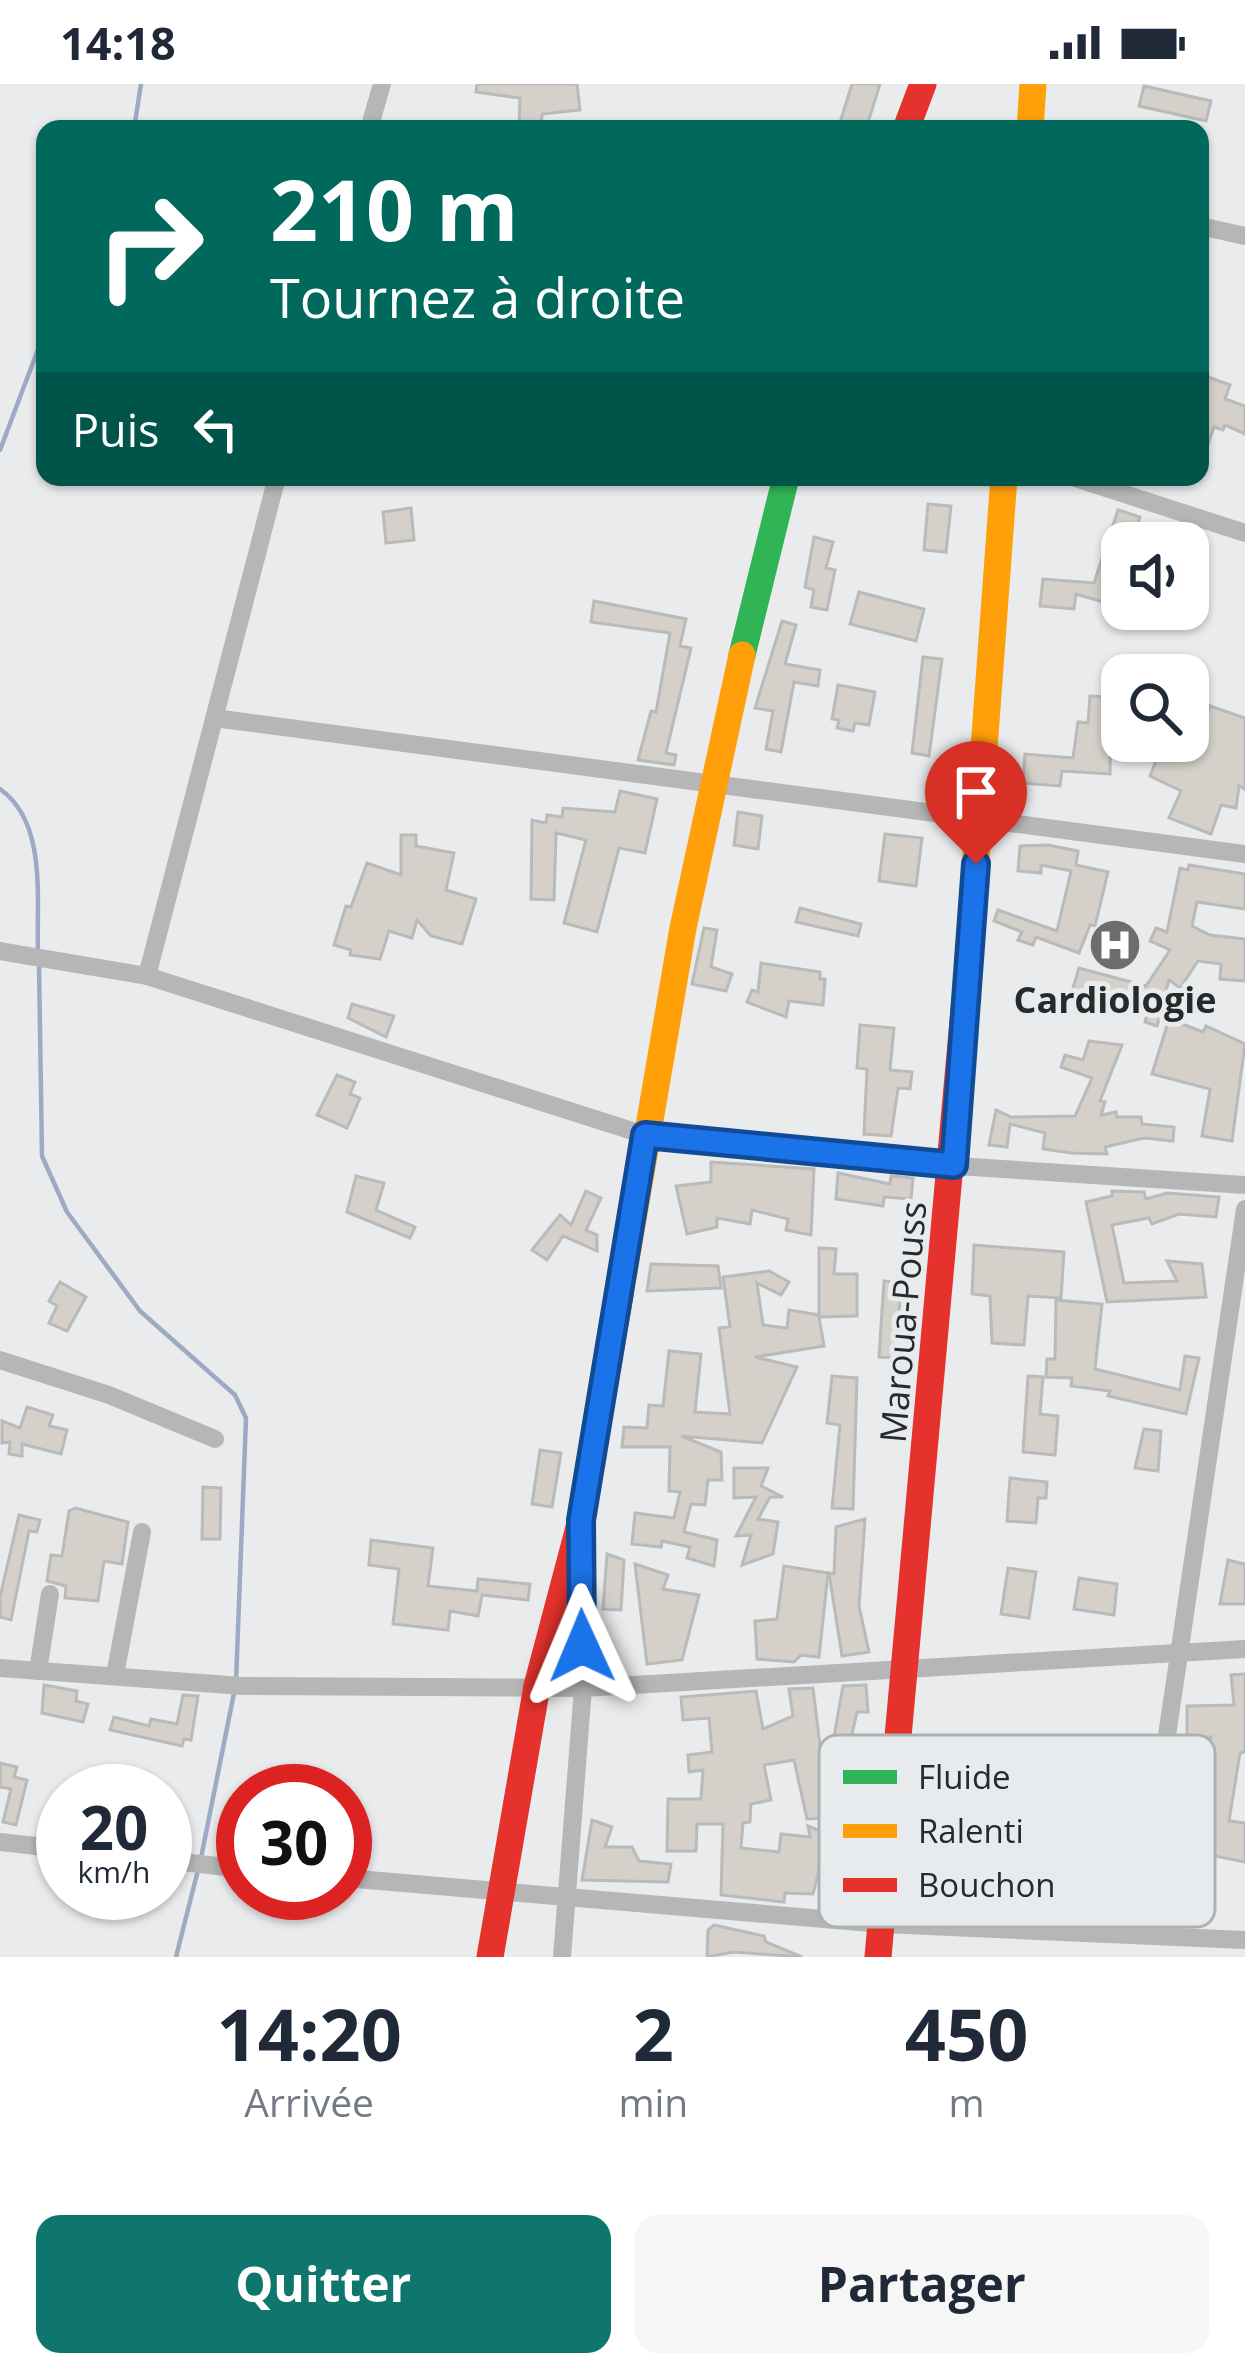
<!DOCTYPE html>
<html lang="fr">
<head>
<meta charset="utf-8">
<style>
	body { margin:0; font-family:"Open Sans",sans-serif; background:#f6f6f7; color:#1f2937; height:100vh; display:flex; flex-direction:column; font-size:45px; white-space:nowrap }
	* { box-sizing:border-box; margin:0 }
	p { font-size:39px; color:#747a83 }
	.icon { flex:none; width:66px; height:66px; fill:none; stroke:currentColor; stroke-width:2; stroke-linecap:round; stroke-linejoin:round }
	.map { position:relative; height:1873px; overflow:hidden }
	.panel { display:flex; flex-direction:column; background:#fff; flex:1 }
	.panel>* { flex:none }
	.top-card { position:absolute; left:36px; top:36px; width:1173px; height:366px; border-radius:24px; box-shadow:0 3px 9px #0004; background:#00695c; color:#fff; overflow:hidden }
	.buttons { position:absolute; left:1101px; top:438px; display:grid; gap:24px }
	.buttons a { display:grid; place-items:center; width:108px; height:108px; border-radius:24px; background:#fff; box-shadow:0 3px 9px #0004; font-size:60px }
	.speed { position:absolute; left:36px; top:1680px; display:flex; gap:24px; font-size:60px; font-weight:700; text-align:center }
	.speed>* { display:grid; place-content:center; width:156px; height:156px; border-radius:50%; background:#fff; box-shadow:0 3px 9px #0004; line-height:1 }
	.speed small { font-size:30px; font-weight:400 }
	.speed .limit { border:18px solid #d22; background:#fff; color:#111 }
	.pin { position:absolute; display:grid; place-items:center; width:102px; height:102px; color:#fff; margin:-123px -51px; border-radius:50% 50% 50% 0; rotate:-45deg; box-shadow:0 0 12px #0007 }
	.pin .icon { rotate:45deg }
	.me { position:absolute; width:132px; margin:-66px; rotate:359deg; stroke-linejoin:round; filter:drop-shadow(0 0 9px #0008) }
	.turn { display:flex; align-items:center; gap:42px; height:252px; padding:0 36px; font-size:54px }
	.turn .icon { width:156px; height:156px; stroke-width:2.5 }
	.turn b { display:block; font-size:84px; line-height:102px }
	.then { display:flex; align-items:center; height:114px; padding:0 36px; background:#0003; gap:24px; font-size:45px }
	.eta { display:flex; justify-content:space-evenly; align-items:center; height:204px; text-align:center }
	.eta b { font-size:72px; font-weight:700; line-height:84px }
	.action { display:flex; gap:24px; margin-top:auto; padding:24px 36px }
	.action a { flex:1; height:138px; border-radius:24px; background:#0f766e; color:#fff; font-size:48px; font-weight:700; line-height:138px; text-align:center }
	.action a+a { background:#f6f6f7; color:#1f2937 }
	.status { display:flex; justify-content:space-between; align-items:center; height:84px; padding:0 60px; background:#fff; direction:ltr }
	.status svg { height:33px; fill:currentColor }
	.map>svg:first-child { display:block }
</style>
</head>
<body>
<div class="status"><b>14:18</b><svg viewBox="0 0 49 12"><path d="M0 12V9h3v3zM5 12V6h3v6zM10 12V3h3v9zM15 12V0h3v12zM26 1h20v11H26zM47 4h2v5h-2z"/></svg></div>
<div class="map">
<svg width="1245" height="1873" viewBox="0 0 1245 1873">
	<rect width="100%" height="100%" fill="#e9ebec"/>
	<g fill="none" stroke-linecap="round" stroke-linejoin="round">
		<g stroke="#9cabc3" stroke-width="4.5">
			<path d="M134 45 141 0"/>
			<path d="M0 366 45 247"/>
			<path d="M0 705C48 739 36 816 38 870"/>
			<path d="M39 881 42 1072 67 1128 140 1227 235 1311 246 1334 236 1598"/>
			<path d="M201 1774 234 1609"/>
			<path d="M176 1873 198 1786"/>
		</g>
	</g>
	<g fill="#d5d1ca" stroke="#b9baba" stroke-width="3">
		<path d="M477 0H577L580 26 542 30 541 45H519L520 14 476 8Z"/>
		<path d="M852 0H880L866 45H838Z"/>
		<path d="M1144 2 1211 17 1206 37 1139 22Z"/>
		<path d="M1200 290 1230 301 1225 315 1245 322V350L1225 341 1223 346 1214 343 1202 378Z"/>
		<path d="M928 420 951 422 946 468 924 466Z"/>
		<path d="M411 424 414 456 386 459 383 428Z"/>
		<path d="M1118 426 1140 433 1136 448 1129 446 1122 459 1110 520 1076 510 1074 525 1040 522 1043 495 1094 499Z"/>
		<path d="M814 453 833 458 826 484 835 486 827 526 811 523 814 506 805 503Z"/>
		<path d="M859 508 924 525 916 557 850 540Z"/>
		<path d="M594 517 686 535 680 562 691 564 666 669 676 671 674 681 638 676 651 627 656 628 670 549 591 538Z"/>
		<path d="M782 537 796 541 785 580 820 586 818 602 794 598 781 668 766 665 773 627 755 624Z"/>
		<path d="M923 573 942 575 929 672 912 669Z"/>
		<path d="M838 601 875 608 869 641 855 639 853 647 837 644 839 636 832 635Z"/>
		<path d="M1090 612 1104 613 1103 640 1111 641 1110 690 1062 687 1060 702 1023 699 1025 670 1073 674 1078 638 1088 639Z"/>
		<path d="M1210 622 1245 634V705L1239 702 1236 724 1221 721 1211 750 1169 734 1181 707 1150 692 1163 659 1191 668Z"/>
		<path d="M620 707 657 715 645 769 619 764 597 848 564 839 586 756 556 749 554 816 531 815 532 736 546 739 547 731 562 733 563 724 615 728Z"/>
		<path d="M738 728 762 732 758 765 734 761Z"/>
		<path d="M885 750 922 754 916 802 879 797Z"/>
		<path d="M401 751H416V762L454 769 446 806 476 815 462 860 431 852 417 836 412 854 389 847 380 875 350 871 351 866 334 861 346 822 351 823 367 779 401 791Z"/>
		<path d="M1048 761 1078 767 1076 781 1108 788 1095 842 1090 841 1079 869 1036 853 1033 861 1018 856 1022 848 994 837 998 826 1057 847 1071 787 1041 781V789L1018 787 1020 762Z"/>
		<path d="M1189 781 1245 790V825L1197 818 1192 842 1210 851 1245 855V897L1220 895 1221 880 1198 877 1180 904 1169 896 1163 917 1183 927 1179 935 1161 928 1157 942 1145 938 1149 924 1121 913 1114 928 1072 907 1079 884 1146 902 1170 866 1150 857 1156 844 1167 848 1180 784 1188 786Z"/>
		<path d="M800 824 861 840 858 852 796 838Z"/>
		<path d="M704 844 717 846 711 883 732 890 726 907 692 900Z"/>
		<path d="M761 879 820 888V895H825L823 921 789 917 786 933 747 918 752 906 758 908Z"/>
		<path d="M352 920 394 932 386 953 348 934Z"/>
		<path d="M1169 935 1203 948 1206 942 1245 960 1232 1057 1202 1052 1210 1005 1152 990Z"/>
		<path d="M860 941 894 944 890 986 912 988 910 1005 898 1004 891 1052 864 1050 867 985 857 984Z"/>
		<path d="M1089 957 1122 961 1100 1017 1105 1018 1101 1031 1116 1028 1117 1033H1141L1142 1040 1174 1043 1173 1057 1144 1054 1105 1063 1107 1070 1072 1069 1043 1065 1045 1049 1010 1040 1007 1063 989 1061 996 1026 1011 1033 1075 1032 1092 994 1061 983 1065 971 1083 976Z"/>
		<path d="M337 991 355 998 350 1010 360 1014 347 1044 317 1031Z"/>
		<path d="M711 1078 814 1085 811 1151 786 1146 788 1135 752 1126 750 1140 717 1134V1143L687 1150 676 1102 711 1098Z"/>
		<path d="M838 1089 890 1100 891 1092 913 1094 911 1115 884 1113 883 1122 836 1115Z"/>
		<path d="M356 1092 384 1099 376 1126 415 1143 410 1154 347 1128Z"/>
		<path d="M586 1107 601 1114 586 1146 597 1151V1167L563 1152 547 1176 532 1166 560 1131 571 1141Z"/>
		<path d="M1112 1107 1144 1108 1146 1115 1167 1109 1219 1113 1216 1133 1179 1130 1152 1140 1149 1134 1112 1141 1124 1199 1177 1197 1167 1177 1202 1180 1206 1213 1107 1218 1086 1118 1112 1112Z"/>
		<path d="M974 1161 1064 1168 1061 1214 1028 1212 1024 1261 992 1259 990 1212 972 1210Z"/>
		<path d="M819 1164 836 1165 834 1190H857V1232L819 1233 824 1262 755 1273 797 1283 762 1359 681 1352 721 1368 722 1396H708L705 1421 691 1420 684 1448 717 1456 714 1482 687 1474 690 1463 662 1457 661 1463 632 1460 635 1429 674 1434 680 1408 669 1407 670 1363H622L624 1343 647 1344 649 1321 663 1322 669 1267 701 1270 695 1328 730 1330 719 1244 730 1243 723 1193 769 1187 789 1198 781 1211 757 1199 763 1241 787 1244 789 1226 819 1231Z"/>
		<path d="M651 1180 718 1182 721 1204 647 1207Z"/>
		<path d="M884 1197 901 1199 896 1274 879 1273Z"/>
		<path d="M60 1198 86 1213 67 1247 49 1239 57 1222 49 1217Z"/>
		<path d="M1056 1216 1102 1220 1095 1285 1180 1306 1185 1272 1199 1274 1186 1330 1108 1312 1110 1307 1071 1302 1072 1294 1046 1293 1047 1275H1055Z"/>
		<path d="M832 1292 857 1294 853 1425 832 1424 840 1341 827 1339Z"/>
		<path d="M1028 1292 1043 1293 1040 1330 1058 1332 1055 1371 1023 1368Z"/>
		<path d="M27 1323 53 1331 49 1342 67 1346 61 1370 22 1360V1372L9 1370 10 1358 2 1359V1337L20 1344Z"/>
		<path d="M1144 1345 1161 1347 1158 1387 1135 1384Z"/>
		<path d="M540 1366 561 1369 552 1423 532 1420Z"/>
		<path d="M734 1384H768L761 1402 783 1413H770L758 1435 778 1438 773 1470 742 1481 751 1451 736 1452 756 1413 734 1414Z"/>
		<path d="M1010 1394 1047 1398 1046 1414H1038L1036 1439 1007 1437Z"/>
		<path d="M203 1403 221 1404 220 1455H202Z"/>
		<path d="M75 1424 128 1438 122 1480 104 1477 98 1517 65 1514 66 1502 47 1497 51 1471 62 1472 69 1427Z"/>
		<path d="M19 1431 40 1436 37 1448 29 1447 11 1536 0 1533V1513Z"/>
		<path d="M865 1435 859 1522 869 1568 842 1572 829 1489 834 1490 836 1443Z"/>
		<path d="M371 1456 433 1464 428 1502 477 1507 478 1495 530 1500 528 1516 482 1511 478 1532 450 1527 448 1546 393 1540 399 1485 369 1481Z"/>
		<path d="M607 1470 624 1476 621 1526 603 1525Z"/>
		<path d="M1228 1476 1245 1480V1520H1220Z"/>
		<path d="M635 1480 668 1491 663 1505 699 1511 682 1576 647 1580Z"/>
		<path d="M784 1482 828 1489 819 1573 801 1571 794 1578 757 1575 755 1537 777 1535Z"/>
		<path d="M1008 1484 1036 1488 1029 1534 1001 1530Z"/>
		<path d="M1079 1494 1117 1500 1114 1531 1074 1525Z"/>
		<path d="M1245 1590V1668L1240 1669 1229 1737 1245 1739V1778L1186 1766 1178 1821 1195 1822 1194 1838 1176 1837 1177 1824 1155 1821 1165 1757 1175 1758 1178 1736 1205 1739 1203 1705H1186V1689H1208L1211 1653H1187V1622L1234 1621 1231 1591Z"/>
		<path d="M44 1601 77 1607 76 1617 88 1620 83 1638 42 1629Z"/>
		<path d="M866 1601 868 1628H857L843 1691 868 1689 864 1723 847 1722V1733L807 1735 794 1676 764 1681 771 1716 751 1720 750 1738 743 1739 741 1764 779 1768 781 1750 810 1753 808 1742 828 1750 813 1810 785 1809 784 1818 721 1811 723 1740H697L696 1767H667L668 1715H701L703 1686 689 1688 688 1671 712 1668 709 1634 683 1636 681 1613 756 1607 763 1645 793 1632 789 1605 813 1604 825 1703 843 1602Z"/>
		<path d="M183 1611 198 1612 191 1656 184 1655 182 1662 110 1646 114 1633 149 1642 151 1635 177 1640Z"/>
		<path d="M0 1679 17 1683 14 1693 27 1696 16 1741 3 1738 11 1705 0 1703Z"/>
		<path d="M592 1736 612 1743 605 1763H632L639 1777 671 1780 668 1798 582 1796Z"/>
		<path d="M714 1841 764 1852 766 1858 802 1873 733 1868 707 1873 708 1846Z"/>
	</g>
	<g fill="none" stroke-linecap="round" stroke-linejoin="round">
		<g stroke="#b6b6b6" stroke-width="18">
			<path d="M369 45 382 0"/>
			<path d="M1200 142 1245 152"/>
			<path d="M1072 393 1245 449"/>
			<path d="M214 634 1245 770"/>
			<path d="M0 867 147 892 645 1051 895 1078 1245 1101"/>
			<path d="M147 892 277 393"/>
			<path d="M0 1276 109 1311 215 1355"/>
			<path d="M0 1584 242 1602 583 1604 1245 1565"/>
			<path d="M38 1587 50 1510"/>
			<path d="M115 1591 142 1448"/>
			<path d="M0 1758 63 1765"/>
			<path d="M165 1776 243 1785"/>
			<path d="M345 1794 882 1840 1245 1856"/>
			<path d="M1138 1847 1245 1125"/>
			<path d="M562 1873 583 1604 581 1465"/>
		</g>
		<path stroke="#30b455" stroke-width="27" d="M742 571 786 393"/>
		<g stroke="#ff9f0a" stroke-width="27">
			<path d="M1030 45 1033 0"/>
			<path d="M968 882 1004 393"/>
			<path d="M620 1211 683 844 742 571"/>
		</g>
		<g stroke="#e5322d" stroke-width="27">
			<path d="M906 45 923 0"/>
			<path d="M490 1873 537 1602 581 1436 620 1211"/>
			<path d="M878 1873 968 882"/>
		</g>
	</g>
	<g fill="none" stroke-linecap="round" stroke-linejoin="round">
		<g stroke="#114b97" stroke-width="30">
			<path id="route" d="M582 1562 581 1436 645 1051 954 1081 976 780"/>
		</g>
		<use href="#route" stroke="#1a73e8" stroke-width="21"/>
	</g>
	<defs>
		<g id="hospital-disc" transform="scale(2.7)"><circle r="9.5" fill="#6c6d6e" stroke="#e8ebed"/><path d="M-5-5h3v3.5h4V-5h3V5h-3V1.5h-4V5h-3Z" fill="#fff"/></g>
	</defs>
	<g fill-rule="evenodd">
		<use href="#hospital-disc" x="1115" y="861"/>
	</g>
	<g text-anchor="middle" stroke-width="10" stroke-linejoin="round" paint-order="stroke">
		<g font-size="36" font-weight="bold" fill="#28292a" stroke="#e8ebed">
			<text x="1115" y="929">Cardiologie</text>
		</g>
		<g font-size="36" fill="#28292a" stroke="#e8ebed">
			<text transform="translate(903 1238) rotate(-85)" y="13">Maroua-Pouss</text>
		</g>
	</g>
	<rect x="819" y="1651" width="396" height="192" rx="18" fill="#e8ebed" stroke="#aeb1b2" stroke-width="3"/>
	<rect x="843" y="1686" width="54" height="14" fill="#30b455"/>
	<rect x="843" y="1740" width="54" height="14" fill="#ff9f0a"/>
	<rect x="843" y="1794" width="54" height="14" fill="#e5322d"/>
	<g font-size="33" fill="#28292a">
		<text x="918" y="1705">Fluide</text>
		<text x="918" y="1759">Ralenti</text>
		<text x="918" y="1813">Bouchon</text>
	</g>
</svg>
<div class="buttons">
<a><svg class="icon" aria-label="sound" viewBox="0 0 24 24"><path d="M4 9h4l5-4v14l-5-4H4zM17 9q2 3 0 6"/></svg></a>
<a><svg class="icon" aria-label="search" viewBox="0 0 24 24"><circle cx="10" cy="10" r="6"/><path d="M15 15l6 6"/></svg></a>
</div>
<div class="speed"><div>20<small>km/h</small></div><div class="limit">30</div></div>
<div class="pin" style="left:976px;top:780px;background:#d93025"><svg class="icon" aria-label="arrive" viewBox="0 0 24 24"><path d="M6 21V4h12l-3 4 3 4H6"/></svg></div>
<svg class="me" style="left:582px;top:1562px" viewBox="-20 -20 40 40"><path d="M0-17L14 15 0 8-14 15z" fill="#1a73e8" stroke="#fff" stroke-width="4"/></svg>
<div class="top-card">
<div class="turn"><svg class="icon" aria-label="right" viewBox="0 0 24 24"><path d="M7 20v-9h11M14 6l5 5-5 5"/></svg><div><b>210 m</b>Tournez à droite</div></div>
<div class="then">Puis<svg class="icon" aria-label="left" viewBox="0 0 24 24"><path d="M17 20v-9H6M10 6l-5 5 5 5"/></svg></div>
</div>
</div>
<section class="panel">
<div class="eta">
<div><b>14:20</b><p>Arrivée</p></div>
<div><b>2</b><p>min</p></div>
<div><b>450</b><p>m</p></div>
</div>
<div class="action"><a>Quitter</a><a>Partager</a></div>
</section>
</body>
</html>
